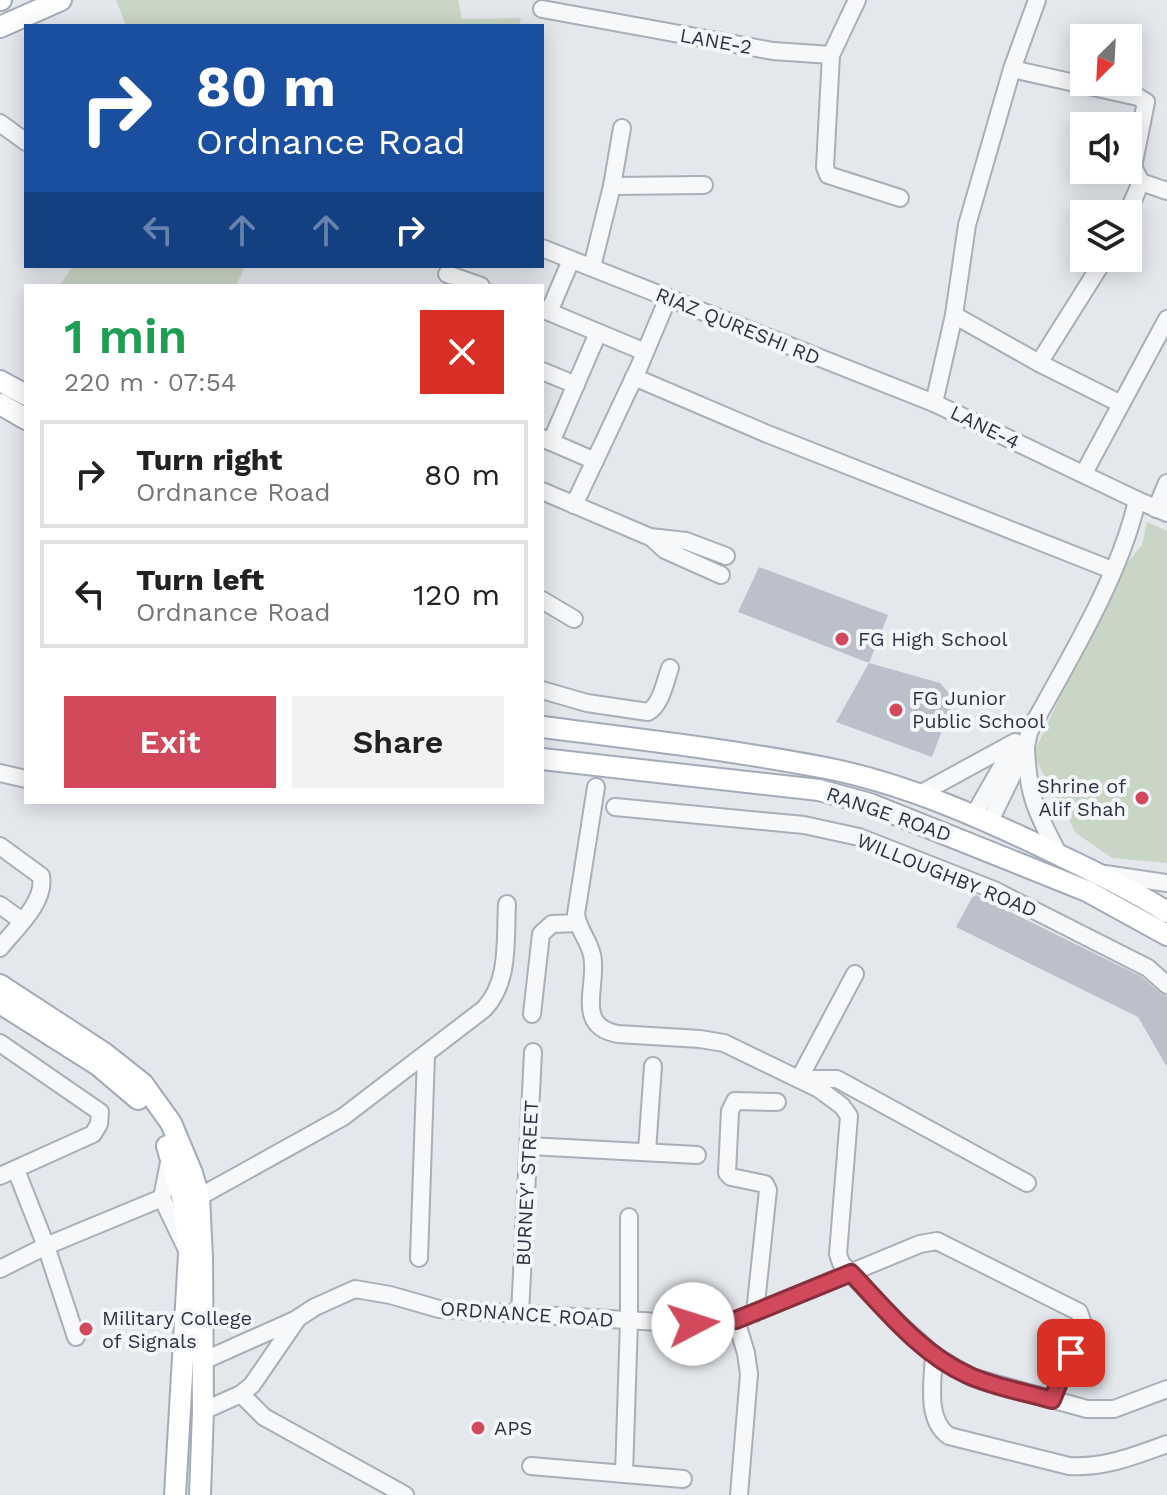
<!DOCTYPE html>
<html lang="en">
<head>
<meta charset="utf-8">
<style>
	body { margin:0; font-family:"Work Sans",sans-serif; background:#f2f2f2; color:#222; height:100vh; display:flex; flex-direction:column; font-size:30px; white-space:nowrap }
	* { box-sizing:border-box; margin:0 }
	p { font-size:26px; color:#767676 }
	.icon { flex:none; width:44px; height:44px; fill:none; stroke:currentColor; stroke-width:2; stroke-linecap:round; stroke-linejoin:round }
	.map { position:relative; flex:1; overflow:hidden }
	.side { position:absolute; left:24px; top:284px; width:520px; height:520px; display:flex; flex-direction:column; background:#fff; border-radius:0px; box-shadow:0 4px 20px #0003 }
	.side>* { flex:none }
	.banner { position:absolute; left:24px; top:24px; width:520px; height:244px; border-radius:0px; box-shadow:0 4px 20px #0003; background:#1a4fa0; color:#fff; overflow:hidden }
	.needle { width:52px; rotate:204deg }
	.fabs { position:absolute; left:1070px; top:24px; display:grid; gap:16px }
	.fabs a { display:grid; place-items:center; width:72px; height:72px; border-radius:0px; background:#fff; box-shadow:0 4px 20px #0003; font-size:40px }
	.pin { position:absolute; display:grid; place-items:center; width:68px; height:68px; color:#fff; margin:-34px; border-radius:16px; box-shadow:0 4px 12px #0006 }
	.me { position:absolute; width:88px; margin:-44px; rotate:85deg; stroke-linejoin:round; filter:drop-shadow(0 0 6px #0008) }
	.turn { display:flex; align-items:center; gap:28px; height:168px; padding:0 40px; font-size:36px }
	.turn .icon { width:104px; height:104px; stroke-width:2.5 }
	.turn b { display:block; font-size:56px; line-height:68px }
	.lanes { display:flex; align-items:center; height:76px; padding:0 40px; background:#0003; justify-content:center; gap:40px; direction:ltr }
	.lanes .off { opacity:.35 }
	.round { display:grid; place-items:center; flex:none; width:84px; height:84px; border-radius:0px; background:#f2f2f2 }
	.overview { display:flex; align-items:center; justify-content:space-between; height:136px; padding:0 40px }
	h1 { font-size:48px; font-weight:600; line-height:60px; color:#1e9e55 }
	.button { display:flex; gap:16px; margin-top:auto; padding:16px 40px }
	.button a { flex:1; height:92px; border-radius:0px; background:#d1495b; color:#fff; font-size:32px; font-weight:600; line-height:92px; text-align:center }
	.button a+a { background:#f2f2f2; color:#222 }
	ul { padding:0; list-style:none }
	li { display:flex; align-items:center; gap:24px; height:108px; margin:0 16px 12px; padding:0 24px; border:4px solid #e0e0e0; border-radius:0px }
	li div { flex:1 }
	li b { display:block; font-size:30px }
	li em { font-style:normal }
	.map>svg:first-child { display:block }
</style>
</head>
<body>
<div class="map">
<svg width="1167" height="1495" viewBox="0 0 1167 1495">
	<rect width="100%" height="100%" fill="#e4e7ec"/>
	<g fill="#c9d6c5">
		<path d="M116 0H458L462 19 521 18 519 26H126Z"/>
		<path d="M73 266H245L236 286H59Z"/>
		<path d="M1147 522 1167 531V863L1112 858 1076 833 1033 755 1117 575 1142 545Z"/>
	</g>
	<g fill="#bbc0ca">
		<path d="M759 567 888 615 869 663 738 612Z"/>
		<path d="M869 663 940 683 954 699 932 757 836 722Z"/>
		<path d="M974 894 1142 977 1160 993 1167 996V1067L1138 1017 956 927Z"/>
	</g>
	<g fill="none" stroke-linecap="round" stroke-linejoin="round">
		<g stroke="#a9aeb7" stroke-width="20">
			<g id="minor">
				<path d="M542 9 773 51 831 55 857 0"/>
				<path d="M831 55 825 167 828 175 900 198"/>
				<path d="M1012 69 1138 97 1146 102 1133 167 1141 182 1127 214"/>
				<path d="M0 123 26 142"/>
				<path d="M1141 182 1167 191"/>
				<path d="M612 186 704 185"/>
				<path d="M542 248 934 403"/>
				<path d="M592 267 612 186 622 128"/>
				<path d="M447 274 481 286"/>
				<path d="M542 309 645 352"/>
				<path d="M549 312 571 260"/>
				<path d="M954 315 1039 363 1121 404"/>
				<path d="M1039 363 1105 258"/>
				<path d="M542 371 576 385"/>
				<path d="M634 377 765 433 1112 570"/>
				<path d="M542 438 595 461"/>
				<path d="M551 442 598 333"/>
				<path d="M1084 473 1167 319"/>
				<path d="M542 491 650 537 686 541 726 556"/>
				<path d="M1137 500 1167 513"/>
				<path d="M574 505 639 367 668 298"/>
				<path d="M1156 509 1167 483"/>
				<path d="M653 539 665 550 721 575"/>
				<path d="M542 600 574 619"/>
				<path d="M542 690 587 703 648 712C661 705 665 682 670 668"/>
				<path d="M1026 749C1028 797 1037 813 1059 855"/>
				<path d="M0 773 26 779"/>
				<path d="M596 787 576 914C578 930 589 940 592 955 599 984 573 1026 618 1034L700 1039 724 1043 819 1089 842 1106 849 1116 838 1254 841 1263 895 1320 934 1355 971 1377 1087 1409H1114L1167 1389"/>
				<path d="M918 795 1015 742"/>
				<path d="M615 807 804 825 859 837 994 890 1148 968 1167 985"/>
				<path d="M974 815 1015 743"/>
				<path d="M990 821 1026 747 1029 732C1066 664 1121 575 1137 500L934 403 954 315 967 225 1012 69 1037 0"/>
				<path d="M0 846 41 876C46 902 15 929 0 948"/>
				<path d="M1105 874 1167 883"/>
				<path d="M0 905 22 921"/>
				<path d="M532 1014 541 934 552 924 577 923"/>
				<path d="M0 1043 100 1112 99 1124 93 1134 0 1176"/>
				<path d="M799 1079 855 974"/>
				<path d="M801 1079H837L1027 1183"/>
				<path d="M529 1146 697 1155"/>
				<path d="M647 1151 653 1066"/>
				<path d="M16 1170 46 1246 76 1337"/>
				<path d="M199 1197 343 1117 484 1009C510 982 505 940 507 904"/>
				<path d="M162 1198 170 1157"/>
				<path d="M419 1258 426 1055"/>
				<path d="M0 1269 46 1246 162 1198 185 1246"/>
				<path d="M755 1313 768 1190 765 1184 731 1177 727 1173 730 1111 735 1101 777 1102"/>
				<path d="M520 1314 533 1052"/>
				<path d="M736 1320 746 1353 749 1374 739 1495"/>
				<path d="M934 1355C933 1380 925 1420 949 1436L1069 1466C1105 1468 1134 1456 1167 1444"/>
				<path d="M203 1361 297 1319"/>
				<path d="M241 1394 264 1417 405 1495"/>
				<path d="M203 1411 241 1394 252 1385 298 1318 315 1307 355 1289 390 1295 439 1309 693 1324 736 1320 920 1244 937 1241 1079 1312 1083 1324 1052 1400"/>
				<path d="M531 1466 683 1479"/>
				<path d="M624 1474 629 1321V1217"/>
			</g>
		</g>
		<g stroke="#a3abb8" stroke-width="24">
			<g id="major">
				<path d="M0 0H1"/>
				<path d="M0 27 61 0"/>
				<path d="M0 381 26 395"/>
				<path d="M0 404 26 419"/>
				<path d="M542 727C637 739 732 750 826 768 907 784 985 819 1059 855 1096 873 1132 890 1167 912"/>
				<path d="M542 759 819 790 870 804 1087 891 1167 935"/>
				<path d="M0 985 104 1053 143 1084 171 1123 192 1173 199 1197 202 1257 203 1411 200 1495"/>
				<path d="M0 1003 98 1065 138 1099"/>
				<path d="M167 1146 183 1200 189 1254 175 1495"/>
			</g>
		</g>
		<use href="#minor" stroke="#f7f8fa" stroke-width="16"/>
		<use href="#major" stroke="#fff" stroke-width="20"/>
	</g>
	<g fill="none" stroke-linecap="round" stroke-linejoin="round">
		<g stroke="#882f3b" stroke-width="20">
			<path id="route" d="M693 1324 736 1320 851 1273C886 1310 921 1354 968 1375 993 1387 1025 1392 1052 1400L1071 1353"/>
		</g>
		<use href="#route" stroke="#d1495b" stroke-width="14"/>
	</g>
	<g fill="#d1495b" stroke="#f4f6f9" stroke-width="3">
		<circle cx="842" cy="639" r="8"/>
		<circle cx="896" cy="710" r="8"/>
		<circle cx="1142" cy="798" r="8"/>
		<circle cx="86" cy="1329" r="8"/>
		<circle cx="478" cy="1428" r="8"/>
	</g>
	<g text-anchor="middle" stroke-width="8" stroke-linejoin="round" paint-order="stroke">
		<g font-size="20" fill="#2b3445" stroke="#f4f6f9">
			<text transform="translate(716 41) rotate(10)" y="7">LANE-2</text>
			<text transform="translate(738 326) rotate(22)" y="7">RIAZ QURESHI RD</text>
			<text transform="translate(985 427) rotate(26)" y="7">LANE-4</text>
			<text transform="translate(889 814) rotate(19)" y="7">RANGE ROAD</text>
			<text transform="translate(947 875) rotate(22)" y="7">WILLOUGHBY ROAD</text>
			<text transform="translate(527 1183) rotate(-87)" y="7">BURNEY' STREET</text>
			<text transform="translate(527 1314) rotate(4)" y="7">ORDNANCE ROAD</text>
		</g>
		<g font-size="20" fill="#2b3445" stroke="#f4f6f9" text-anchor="start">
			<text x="858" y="646">FG High School</text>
			<text x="912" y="705">FG Junior<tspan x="912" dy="23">Public School</tspan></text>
			<text x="1126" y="793" text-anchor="end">Shrine of<tspan x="1126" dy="23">Alif Shah</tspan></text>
			<text x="102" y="1325">Military College<tspan x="102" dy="23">of Signals</tspan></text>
			<text x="494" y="1435">APS</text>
		</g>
	</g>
</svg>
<div class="fabs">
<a><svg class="needle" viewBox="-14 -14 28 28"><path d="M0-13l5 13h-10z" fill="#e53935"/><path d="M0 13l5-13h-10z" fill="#767676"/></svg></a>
<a><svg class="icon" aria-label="sound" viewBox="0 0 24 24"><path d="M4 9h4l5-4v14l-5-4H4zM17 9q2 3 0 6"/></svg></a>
<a><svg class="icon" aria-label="layers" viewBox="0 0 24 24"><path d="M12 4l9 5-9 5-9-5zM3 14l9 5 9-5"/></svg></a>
</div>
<div class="pin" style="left:1071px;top:1353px;background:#d93025"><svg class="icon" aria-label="arrive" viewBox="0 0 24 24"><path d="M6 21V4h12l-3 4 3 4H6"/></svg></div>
<svg class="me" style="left:693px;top:1324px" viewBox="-20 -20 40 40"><circle r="19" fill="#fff"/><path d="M0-13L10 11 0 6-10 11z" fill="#d1495b"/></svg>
<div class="banner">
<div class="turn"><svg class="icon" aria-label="right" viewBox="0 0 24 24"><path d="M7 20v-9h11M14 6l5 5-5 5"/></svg><div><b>80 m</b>Ordnance Road</div></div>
<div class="lanes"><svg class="icon off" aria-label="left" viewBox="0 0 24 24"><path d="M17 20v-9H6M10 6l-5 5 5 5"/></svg><svg class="icon off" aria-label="ahead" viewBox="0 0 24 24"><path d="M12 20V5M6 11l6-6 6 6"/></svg><svg class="icon off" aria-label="ahead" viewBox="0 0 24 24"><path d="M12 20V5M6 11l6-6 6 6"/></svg><svg class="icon" aria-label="right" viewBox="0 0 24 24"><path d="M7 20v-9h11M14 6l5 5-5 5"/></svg></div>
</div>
<section class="side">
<div class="overview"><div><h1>1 min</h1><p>220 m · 07:54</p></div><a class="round" style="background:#d93025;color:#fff"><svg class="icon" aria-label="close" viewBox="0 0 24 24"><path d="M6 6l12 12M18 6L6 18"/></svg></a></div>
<ul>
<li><svg class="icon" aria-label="right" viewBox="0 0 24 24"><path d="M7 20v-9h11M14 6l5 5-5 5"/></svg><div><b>Turn right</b><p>Ordnance Road</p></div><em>80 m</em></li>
<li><svg class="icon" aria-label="left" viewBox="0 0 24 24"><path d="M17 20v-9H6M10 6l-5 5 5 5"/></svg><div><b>Turn left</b><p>Ordnance Road</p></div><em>120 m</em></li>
</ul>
<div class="button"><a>Exit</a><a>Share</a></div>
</section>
</div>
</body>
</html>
